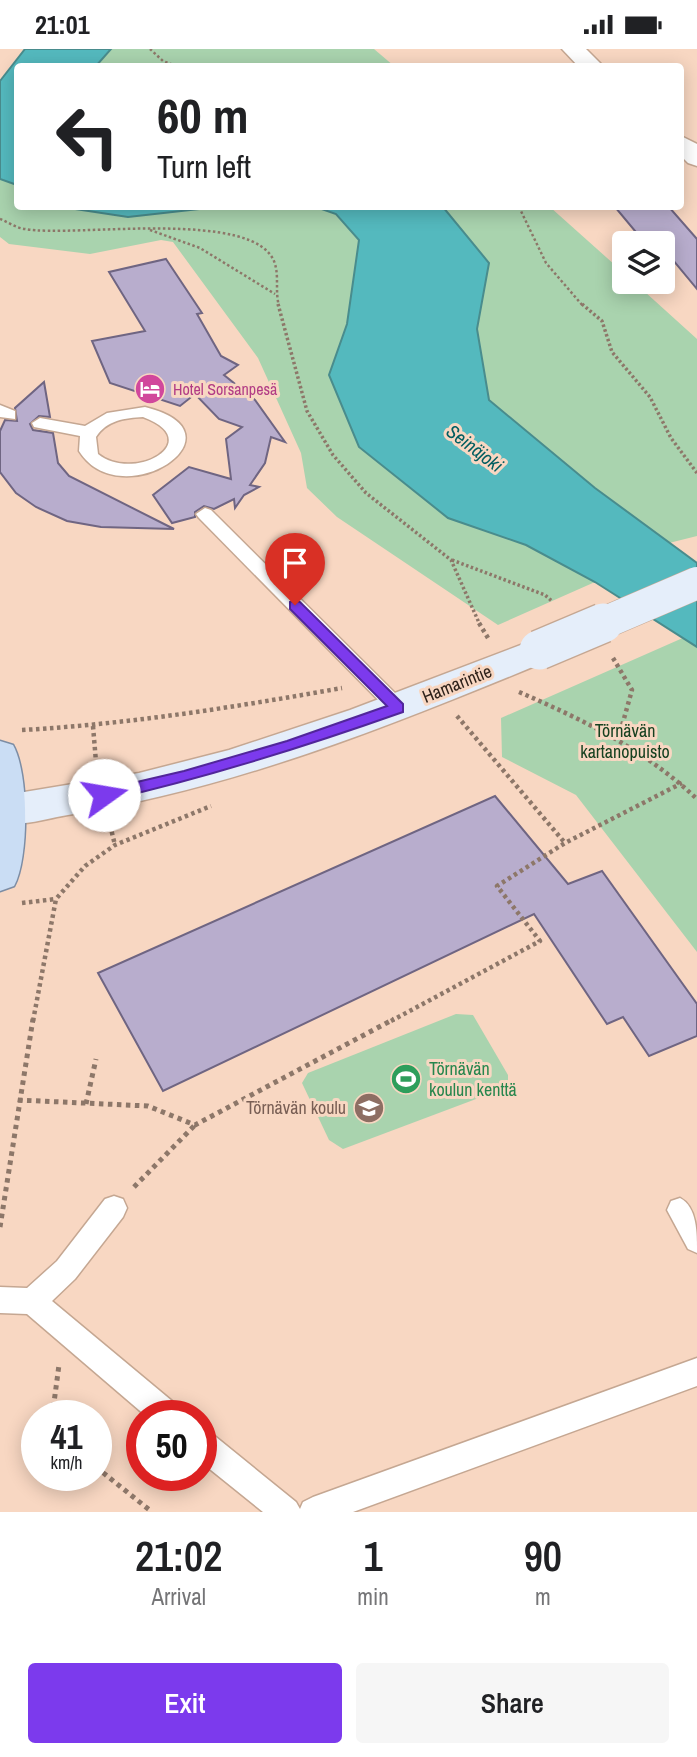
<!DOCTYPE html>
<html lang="en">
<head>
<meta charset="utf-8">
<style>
	body { margin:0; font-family:"Archivo Narrow",sans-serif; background:#f6f6f6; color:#202124; height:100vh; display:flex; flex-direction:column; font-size:26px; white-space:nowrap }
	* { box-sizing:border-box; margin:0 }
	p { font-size:23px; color:#757577 }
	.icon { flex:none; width:38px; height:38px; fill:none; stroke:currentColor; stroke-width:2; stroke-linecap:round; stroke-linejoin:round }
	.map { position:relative; height:1463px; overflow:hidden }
	.drawer { display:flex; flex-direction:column; background:#fff; flex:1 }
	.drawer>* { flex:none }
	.guide { position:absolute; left:14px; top:14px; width:670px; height:147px; border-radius:7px; box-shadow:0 4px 18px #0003; background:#fff; color:#202124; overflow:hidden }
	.buttons { position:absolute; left:612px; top:182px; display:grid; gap:14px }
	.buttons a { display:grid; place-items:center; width:63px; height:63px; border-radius:7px; background:#fff; box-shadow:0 4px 18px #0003; font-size:35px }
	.speed { position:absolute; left:21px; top:1351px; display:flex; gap:14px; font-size:35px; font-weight:700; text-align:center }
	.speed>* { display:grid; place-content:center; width:91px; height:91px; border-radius:50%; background:#fff; box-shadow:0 4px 18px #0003; line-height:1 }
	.speed small { font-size:18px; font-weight:400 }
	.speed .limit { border:10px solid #d22; background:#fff; color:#111 }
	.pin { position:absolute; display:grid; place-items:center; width:60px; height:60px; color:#fff; margin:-72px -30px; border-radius:50% 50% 50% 0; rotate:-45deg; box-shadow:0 0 7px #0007 }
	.pin .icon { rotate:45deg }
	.me { position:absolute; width:77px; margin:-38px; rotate:77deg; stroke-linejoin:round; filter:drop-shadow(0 0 5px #0008) }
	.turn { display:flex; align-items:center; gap:24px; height:147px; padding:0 28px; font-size:32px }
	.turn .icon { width:91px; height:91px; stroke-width:2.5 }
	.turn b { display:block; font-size:49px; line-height:60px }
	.eta { display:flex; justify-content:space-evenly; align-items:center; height:119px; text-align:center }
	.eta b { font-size:42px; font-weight:600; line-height:49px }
	.primary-button { display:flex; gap:14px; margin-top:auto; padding:14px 28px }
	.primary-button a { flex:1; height:80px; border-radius:7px; background:#7c3aed; color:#fff; font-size:28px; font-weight:600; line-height:80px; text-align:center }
	.primary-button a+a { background:#f6f6f6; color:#202124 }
	.status { display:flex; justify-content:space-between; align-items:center; height:49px; padding:0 35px; background:#fff; direction:ltr }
	.status svg { height:19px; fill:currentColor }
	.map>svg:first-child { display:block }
</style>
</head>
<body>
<div class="status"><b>21:01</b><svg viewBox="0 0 49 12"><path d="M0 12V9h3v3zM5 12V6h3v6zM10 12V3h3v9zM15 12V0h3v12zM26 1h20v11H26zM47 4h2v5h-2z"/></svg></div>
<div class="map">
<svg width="697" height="1463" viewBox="0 0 697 1463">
	<rect width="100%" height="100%" fill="#f8d7c2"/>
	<g fill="#a9d3ae">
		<path d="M111 0H374L394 17 96 18Z"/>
		<path d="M0 130 17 136 18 158H62L128 168 217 158H316L336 165 359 191 347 275 329 326 448 469 526 496 595 533 498 576 337 468 307 439 301 404 258 309 173 193 161 191 90 205 9 195 0 188Z"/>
		<path d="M443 158H550L625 225V233H634L697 290V487L669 494 595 439 489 351 477 280 489 214Z"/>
		<path d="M685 588 697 598V903L576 746 502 708 501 669Z"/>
		<path d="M456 965 473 966 508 1026V1038L343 1100 329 1091 302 1034 308 1024Z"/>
	</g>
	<g fill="#54b9be" stroke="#498c8d" stroke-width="2">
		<path d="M25 0H111L96 17 18 18 17 136 0 130V32Z"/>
		<path d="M62 158H217L128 168Z"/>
		<path d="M316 158H443L489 214 477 280 489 351 595 439 697 514V598L595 533 526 496 448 469 359 398 329 326 347 275 359 191 336 165Z"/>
	</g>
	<g fill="#b8adcd" stroke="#6f6582" stroke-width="2">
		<path d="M615 158H669L697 190V240L663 199V194H645Z"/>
		<path d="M166 210 202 264 197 265 221 307 238 316 224 326 255 351 285 393 271 388 265 414 250 436 259 438 244 446 235 459 234 450 214 460 204 457 195 463V468L172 474 153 446 189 418 231 430 226 390 242 378 219 370 195 345 180 357 110 334 92 292 145 282 109 223Z"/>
		<path d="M44 333 50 368 39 367 30 375 33 381 53 384 58 414 69 427 174 480 101 478 67 472 36 458 16 444 0 423V382L5 371 17 372 15 359Z"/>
		<path d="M495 747 568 835 602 822 697 955V987L649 1007 623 968 607 975 534 865 163 1042 98 924Z"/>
	</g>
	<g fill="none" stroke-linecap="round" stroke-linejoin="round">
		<g stroke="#c5a792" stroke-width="3">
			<g id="lane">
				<path d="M0 356 15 362V370L0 368Z"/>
				<path d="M145 358C251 384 121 469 79 402L80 387 34 378 32 374 40 369 85 377 107 364ZM143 368C208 392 134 434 98 405L96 388C107 371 125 369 143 368Z"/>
				<path d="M205 459 211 461 405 654 408 659 405 664H391L199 469 196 465Z"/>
				<path d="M114 1147 123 1150 127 1159 123 1168 75 1230 52 1252 178 1357 182 1367H146L27 1265 0 1264V1238L27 1239 57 1212 105 1150Z"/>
				<path d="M680 1149C697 1158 697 1183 697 1204L688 1200 667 1161 671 1152Z"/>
				<path d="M697 1309V1337L353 1463H263L201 1413V1380L211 1384 296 1453 300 1460 303 1453 313 1448Z"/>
			</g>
		</g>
		<g stroke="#c5a792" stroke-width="3">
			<g id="street">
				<path d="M562 0H586L604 18H579Z"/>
				<path d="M681 87 697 95V117L688 114 681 107Z"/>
			</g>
		</g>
		<g stroke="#c5a792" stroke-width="3">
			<path id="secondary" d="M539 589 552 592 557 601 552 610C395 675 237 739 68 766 49 769 18 779 0 773V747L139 724 229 701 350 661Z"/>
		</g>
		<g stroke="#7d8da4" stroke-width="3">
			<path id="primary" d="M0 692 13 696C29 724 29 810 14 837L0 842Z"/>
		</g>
		<g stroke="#8d7769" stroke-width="2.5" stroke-dasharray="2.5 2.5" stroke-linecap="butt">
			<path d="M150 0 163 12 179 18"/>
			<path d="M519 158 546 214 583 257"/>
			<path d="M0 170C8 173 16 179 25 180 74 189 258 158 275 215 279 228 275 243 279 257"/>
			<path d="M150 181 200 199 275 245"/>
		</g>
		<g stroke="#8d7769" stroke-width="3.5" stroke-dasharray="2.5 2.5" stroke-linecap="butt">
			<path d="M278 255 307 362 333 406 366 444 451 511 480 576"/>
			<path d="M582 255 602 272 612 303 650 348 671 389 697 424"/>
			<path d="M452 511 545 546 553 553"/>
		</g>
		<g stroke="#8d7769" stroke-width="4.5" stroke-dasharray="3.5 3.5" stroke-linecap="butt">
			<path d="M479 574 488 589"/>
			<path d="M613 609 632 641 618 691"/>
			<path d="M519 643C584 671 645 701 697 750"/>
			<path d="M457 667 565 794"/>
			<path d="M93 677 96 713"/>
			<path d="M22 681C130 675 235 658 342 639"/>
			<path d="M110 776 115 796"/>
			<path d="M22 854 56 850"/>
			<path d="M33 972 56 850 85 817 115 796 211 757"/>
			<path d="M391 972 540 892 497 837 565 794 682 734"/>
		</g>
		<g stroke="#8d7769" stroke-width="5" stroke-dasharray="4.5 4.5" stroke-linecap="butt">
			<path d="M18 1051 148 1057 195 1076 394 970"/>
			<path d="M86 1055 96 1010"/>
			<path d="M134 1138 195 1076"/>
			<path d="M0 1178 33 970"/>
			<path d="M55 1367 53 1361 59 1316"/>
			<path d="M96 1418 152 1463"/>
		</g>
		<use href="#lane" fill="#fff" fill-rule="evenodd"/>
		<use href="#street" fill="#fff" fill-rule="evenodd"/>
		<use href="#secondary" fill="#e5eefa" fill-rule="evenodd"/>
		<use href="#primary" fill="#caddf4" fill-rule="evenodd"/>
		<g stroke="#c5a792" stroke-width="33" stroke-linecap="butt">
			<path id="secondary-bridge-far1" d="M599 576 697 534"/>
		</g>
		<g stroke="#c5a792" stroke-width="42" stroke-linecap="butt">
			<path id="secondary-bridge" d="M539 601 603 574"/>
		</g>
		<use href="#secondary-bridge-far1" stroke="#e5eefa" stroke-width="32"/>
		<use href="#secondary-bridge" stroke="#e5eefa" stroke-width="39"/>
	</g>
	<path fill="#7c3aed" stroke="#51269a" stroke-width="2" d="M295 551 300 553 403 655V663C304 698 206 729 104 752L98 751V742L184 722 287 692 387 657 290 560V553Z"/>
	<defs>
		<g id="hotel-disc" transform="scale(1.575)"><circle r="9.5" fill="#d1479c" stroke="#f8d7c2"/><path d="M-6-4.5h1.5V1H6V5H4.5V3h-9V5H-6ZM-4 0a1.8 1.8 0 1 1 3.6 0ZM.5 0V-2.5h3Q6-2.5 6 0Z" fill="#fff"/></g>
		<g id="stadium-disc" transform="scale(1.575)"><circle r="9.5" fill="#2e9e5b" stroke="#f8d7c2"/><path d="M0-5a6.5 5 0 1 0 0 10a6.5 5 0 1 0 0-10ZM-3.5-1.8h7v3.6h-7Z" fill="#fff"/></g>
		<g id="school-disc" transform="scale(1.575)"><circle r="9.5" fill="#8d6e63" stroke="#f8d7c2"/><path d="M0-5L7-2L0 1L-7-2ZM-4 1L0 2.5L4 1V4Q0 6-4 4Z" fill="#fff"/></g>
	</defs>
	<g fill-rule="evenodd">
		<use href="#hotel-disc" x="150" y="340"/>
		<use href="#stadium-disc" x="406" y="1030"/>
		<use href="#school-disc" x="369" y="1059"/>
	</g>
	<g text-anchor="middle" stroke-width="6" stroke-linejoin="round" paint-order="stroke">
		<g font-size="16" fill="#b23c85" stroke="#f8d7c2" text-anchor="start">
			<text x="173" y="346">Hotel Sorsanpesä</text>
		</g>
		<g font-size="18" fill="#2f231b" stroke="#f8d7c2">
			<text transform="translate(457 635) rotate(-22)" y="6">Hamarintie</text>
		</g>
		<g font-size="18" fill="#164120" stroke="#f8d7c2">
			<text x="625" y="688">Törnävän<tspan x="625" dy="21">kartanopuisto</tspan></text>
		</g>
		<g font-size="18" fill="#27864d" stroke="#f8d7c2" text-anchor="start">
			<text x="429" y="1026">Törnävän<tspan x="429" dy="21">koulun kenttä</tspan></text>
		</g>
		<g font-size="18" fill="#785e54" stroke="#f8d7c2" text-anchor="end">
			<text x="346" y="1065">Törnävän koulu</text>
		</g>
		<g font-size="19" font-style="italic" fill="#005d60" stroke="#f8d7c2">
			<text transform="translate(475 399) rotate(37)" y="7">Seinäjoki</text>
		</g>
	</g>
</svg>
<div class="buttons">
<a><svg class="icon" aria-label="layers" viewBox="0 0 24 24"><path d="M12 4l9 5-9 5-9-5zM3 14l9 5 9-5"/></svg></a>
</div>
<div class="speed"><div>41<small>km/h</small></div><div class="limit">50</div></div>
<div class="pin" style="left:295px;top:556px;background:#d93025"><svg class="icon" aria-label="arrive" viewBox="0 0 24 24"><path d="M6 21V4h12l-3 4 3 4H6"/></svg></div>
<svg class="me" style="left:104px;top:746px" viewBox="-20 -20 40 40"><circle r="19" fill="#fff"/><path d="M0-13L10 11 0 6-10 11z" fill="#7c3aed"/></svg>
<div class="guide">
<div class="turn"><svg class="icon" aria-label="left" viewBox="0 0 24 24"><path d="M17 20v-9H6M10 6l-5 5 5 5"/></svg><div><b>60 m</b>Turn left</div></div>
</div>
</div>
<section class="drawer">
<div class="eta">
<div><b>21:02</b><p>Arrival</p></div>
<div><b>1</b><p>min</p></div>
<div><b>90</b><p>m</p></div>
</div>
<div class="primary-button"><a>Exit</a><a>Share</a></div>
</section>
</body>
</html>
